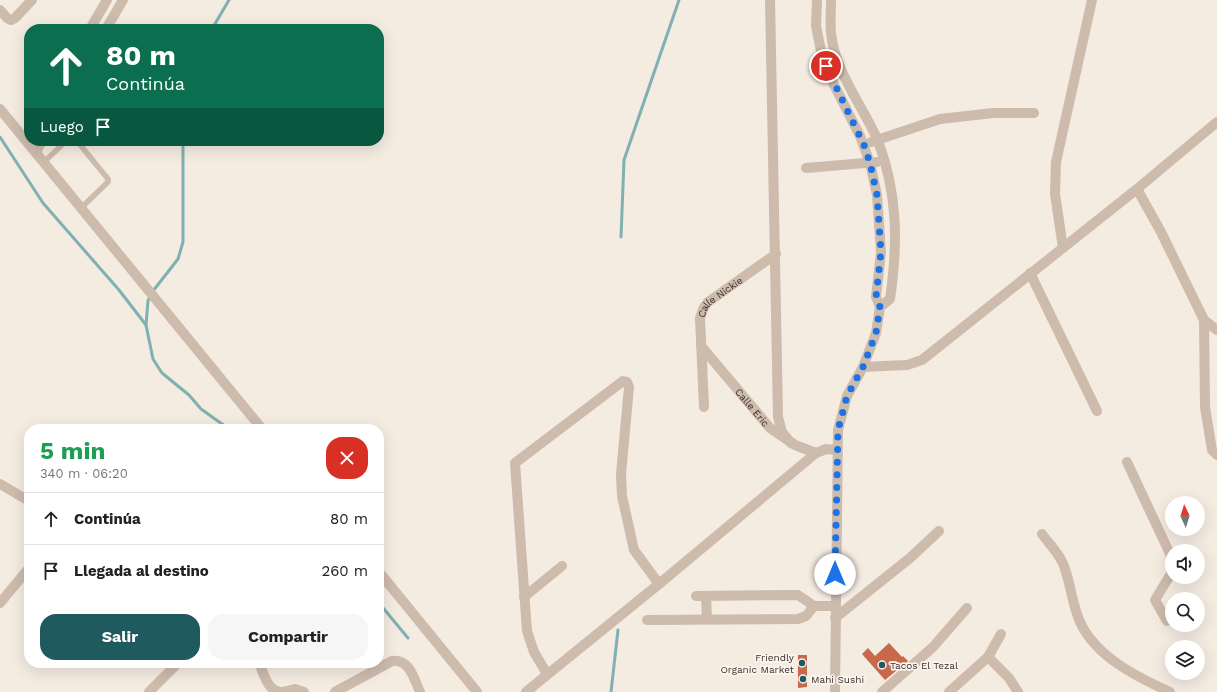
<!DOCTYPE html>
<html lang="es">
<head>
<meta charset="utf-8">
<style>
	body { margin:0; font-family:"Work Sans",sans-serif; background:#f6f6f6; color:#222; height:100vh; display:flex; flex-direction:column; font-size:15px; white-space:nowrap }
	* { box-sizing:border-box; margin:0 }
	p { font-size:13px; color:#767676 }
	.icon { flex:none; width:22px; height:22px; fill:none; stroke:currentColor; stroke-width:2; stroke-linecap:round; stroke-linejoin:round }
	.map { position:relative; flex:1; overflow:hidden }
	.sheet { position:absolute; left:24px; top:424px; width:360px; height:244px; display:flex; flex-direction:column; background:#fff; border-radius:16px; box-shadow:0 4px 16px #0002 }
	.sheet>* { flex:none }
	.guide { position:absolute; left:24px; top:24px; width:360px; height:122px; border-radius:16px; box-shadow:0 4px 16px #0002; background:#0b6e4f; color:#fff; overflow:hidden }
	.needle { width:26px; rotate:356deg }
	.buttons { position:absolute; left:1165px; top:496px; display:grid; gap:8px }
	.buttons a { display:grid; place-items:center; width:40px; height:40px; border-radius:50%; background:#fff; box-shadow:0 4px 16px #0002; font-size:20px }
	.pin { position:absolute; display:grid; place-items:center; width:34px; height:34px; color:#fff; margin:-17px; border:2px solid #fff; border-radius:50%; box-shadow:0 1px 4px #0007 }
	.me { position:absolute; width:44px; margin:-22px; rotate:0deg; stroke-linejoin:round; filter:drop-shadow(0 0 3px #0008) }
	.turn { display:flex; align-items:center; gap:14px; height:84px; padding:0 16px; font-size:18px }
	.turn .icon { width:52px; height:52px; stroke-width:2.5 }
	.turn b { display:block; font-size:28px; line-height:34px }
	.then { display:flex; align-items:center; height:38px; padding:0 16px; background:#0003; gap:8px; font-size:15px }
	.round { display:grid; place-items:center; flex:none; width:42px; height:42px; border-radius:16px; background:#f6f6f6 }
	.headline { display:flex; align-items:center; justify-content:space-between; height:68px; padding:0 16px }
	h1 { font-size:24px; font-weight:700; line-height:30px; color:#1e9e55 }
	.action { display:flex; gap:8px; margin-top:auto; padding:8px 16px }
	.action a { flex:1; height:46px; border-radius:16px; background:#1f5a5e; color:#fff; font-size:16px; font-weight:700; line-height:46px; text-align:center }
	.action a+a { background:#f6f6f6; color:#222 }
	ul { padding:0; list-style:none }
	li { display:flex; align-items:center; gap:12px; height:52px; padding:0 16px; border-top:1px solid #e0e0e0 }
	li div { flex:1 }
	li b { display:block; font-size:15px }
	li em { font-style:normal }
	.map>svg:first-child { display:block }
</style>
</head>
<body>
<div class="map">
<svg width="1217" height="692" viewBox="0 0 1217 692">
	<rect width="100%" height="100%" fill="#f4ebe1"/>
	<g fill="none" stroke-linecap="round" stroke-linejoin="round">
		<g stroke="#7fb0b2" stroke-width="3">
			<path d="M212 29 229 0"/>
			<path d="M0 137 43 203 119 290 146 325"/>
			<path d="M621 237 624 160 679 0"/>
			<path d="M153 291 178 259 183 242V141"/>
			<path d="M150 296 148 301 146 325 153 359 162 373 189 395 201 409 229 429"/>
			<path d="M379 603 408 638"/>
			<path d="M611 692 618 630"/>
		</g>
	</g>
	<g fill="#c8694b">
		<path d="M889 643 902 657 903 656 908 661 885 680 862 654 868 648 875 656Z"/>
		<path d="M798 655H807V687L798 688Z"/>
	</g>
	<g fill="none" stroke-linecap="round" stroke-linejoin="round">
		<g stroke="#cdbbac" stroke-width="5.5">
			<path d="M77 141 108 179V182L81 208"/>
			<path d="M44 162 66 141"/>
		</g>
		<g stroke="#cdbbac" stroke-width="10">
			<path d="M770 0 778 417 782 432 791 443"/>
			<path d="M817 0 816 26 822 56 829 75 860 136 870 163 877 195 881 252 876 297 880 307 876 333 863 367 847 396 838 430 835 692"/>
			<path d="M831 0C831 11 830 22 831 33 835 73 863 106 878 141 898 194 898 244 890 299L880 307"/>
			<path d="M0 10 7 18 11 20 15 18 32 0"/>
			<path d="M90 29 107 0"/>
			<path d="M106 29 123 0"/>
			<path d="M0 109 262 429"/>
			<path d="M871 142 940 119 993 113H1034"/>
			<path d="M36 152 42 141"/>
			<path d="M806 168 877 162"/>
			<path d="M1137 189 1161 232 1204 320 1205 407 1212 450 1217 455"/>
			<path d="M1063 248 1055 194 1056 162 1092 0"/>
			<path d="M1030 273 1097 411"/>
			<path d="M1204 320 1217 330"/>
			<path id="s1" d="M701 346 770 428 795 445 816 453"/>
			<path d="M863 367 907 365 922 360 1137 189 1217 122"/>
			<path id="s2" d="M704 407 700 318 704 307 708 302 776 254"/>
			<path d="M1127 462 1170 554 1172 561"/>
			<path d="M0 484 29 501"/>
			<path d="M1042 534C1049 544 1060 554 1064 566 1071 585 1072 604 1080 622 1096 657 1137 677 1170 692"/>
			<path d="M379 572 477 692"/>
			<path d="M696 596 798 595 814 606H835"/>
			<path d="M706 596 707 619"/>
			<path d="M524 597 562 566"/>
			<path d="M0 603 29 568"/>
			<path d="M835 618 910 558 939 531"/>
			<path d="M647 620 798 619 806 616 814 606"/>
			<path d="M1167 621 1155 600 1172 572"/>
			<path d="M988 657 1009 678 1018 692"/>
			<path d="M259 663C264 674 267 690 280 692"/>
			<path d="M547 674 534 652 527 631 515 463 623 381 627 382 629 387 621 474 622 496 634 550 659 584"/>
			<path d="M149 692 178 663"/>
			<path d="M282 692 295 689 304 692"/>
			<path d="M335 692 392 661C410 659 414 679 420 692"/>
			<path d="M526 692 659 584 816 453 826 449 836 450"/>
			<path d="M882 692 933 647 967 608"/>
			<path d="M949 692 988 657 1001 634"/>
		</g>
	</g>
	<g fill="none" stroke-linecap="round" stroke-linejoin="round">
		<path stroke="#1a73e8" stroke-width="7" stroke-dasharray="0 12.6" d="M826 66 864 145 870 163 877 195 881 252 876 297 880 307 876 333 863 367 847 396 838 430 835 574"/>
	</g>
	<g fill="#1f5a5e" stroke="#fbf5ee" stroke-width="1.5">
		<circle cx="802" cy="663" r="4"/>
		<circle cx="882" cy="665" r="4"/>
		<circle cx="803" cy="679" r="4"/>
	</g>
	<g text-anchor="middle" stroke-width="3.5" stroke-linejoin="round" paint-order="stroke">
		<g font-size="10" fill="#3b302b" stroke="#fbf5ee">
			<text dy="4" stroke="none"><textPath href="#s2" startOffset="119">Calle Nickie</textPath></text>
			<text dy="4" stroke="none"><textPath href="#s1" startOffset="80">Calle Eric</textPath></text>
		</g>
		<g font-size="10" fill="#3b302b" stroke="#fbf5ee" text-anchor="start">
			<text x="794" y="661" text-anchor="end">Friendly<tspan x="794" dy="12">Organic Market</tspan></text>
			<text x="890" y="669">Tacos El Tezal</text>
			<text x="811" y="683">Mahi Sushi</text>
		</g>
	</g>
</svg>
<div class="buttons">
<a><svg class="needle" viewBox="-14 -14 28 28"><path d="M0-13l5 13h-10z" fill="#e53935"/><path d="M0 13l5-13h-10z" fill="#767676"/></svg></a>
<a><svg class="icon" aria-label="sound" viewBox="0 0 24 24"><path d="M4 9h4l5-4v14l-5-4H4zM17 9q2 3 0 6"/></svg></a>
<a><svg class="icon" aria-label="search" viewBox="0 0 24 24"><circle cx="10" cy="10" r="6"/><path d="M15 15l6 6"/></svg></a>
<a><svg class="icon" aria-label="layers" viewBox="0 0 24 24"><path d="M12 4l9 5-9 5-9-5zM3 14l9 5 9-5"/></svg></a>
</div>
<div class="pin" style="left:826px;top:66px;background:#d93025"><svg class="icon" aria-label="arrive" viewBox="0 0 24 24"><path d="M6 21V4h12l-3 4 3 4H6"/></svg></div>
<svg class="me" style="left:835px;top:574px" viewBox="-20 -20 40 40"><circle r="19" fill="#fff"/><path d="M0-13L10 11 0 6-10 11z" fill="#1a73e8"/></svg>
<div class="guide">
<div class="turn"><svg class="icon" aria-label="ahead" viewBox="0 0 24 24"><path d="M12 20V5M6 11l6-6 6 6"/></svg><div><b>80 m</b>Continúa</div></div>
<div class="then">Luego<svg class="icon" aria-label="arrive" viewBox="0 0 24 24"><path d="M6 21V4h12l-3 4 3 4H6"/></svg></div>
</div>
<section class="sheet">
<div class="headline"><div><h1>5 min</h1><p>340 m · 06:20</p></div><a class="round" style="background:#d93025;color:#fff"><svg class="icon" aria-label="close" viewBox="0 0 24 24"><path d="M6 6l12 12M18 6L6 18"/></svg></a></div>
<ul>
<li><svg class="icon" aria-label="ahead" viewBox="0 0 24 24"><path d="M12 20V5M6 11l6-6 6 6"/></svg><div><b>Continúa</b></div><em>80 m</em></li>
<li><svg class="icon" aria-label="arrive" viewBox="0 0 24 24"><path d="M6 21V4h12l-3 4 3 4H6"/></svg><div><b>Llegada al destino</b></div><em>260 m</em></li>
</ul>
<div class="action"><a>Salir</a><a>Compartir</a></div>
</section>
</div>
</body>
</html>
